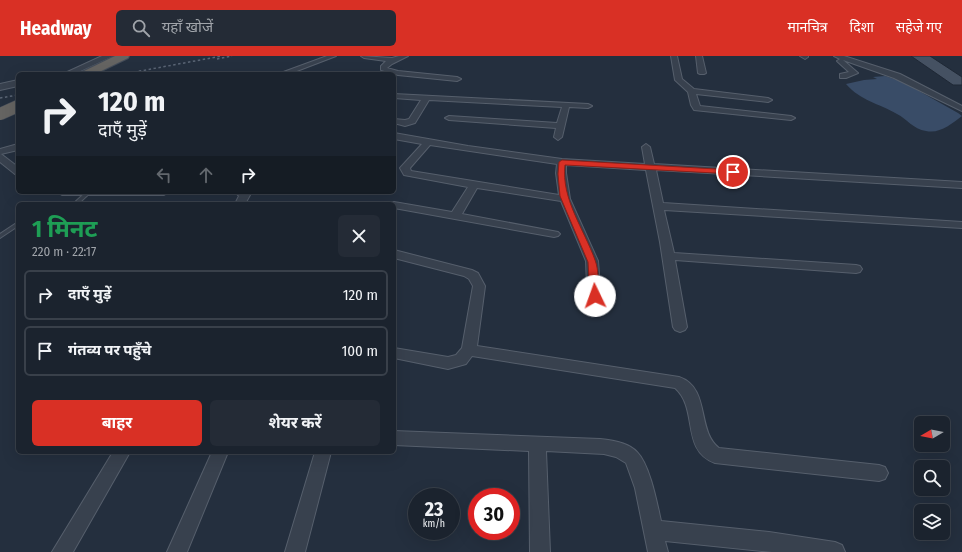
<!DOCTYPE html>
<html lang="hi">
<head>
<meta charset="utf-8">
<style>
	body { margin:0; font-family:"Fira Sans Condensed","Noto Sans Devanagari",sans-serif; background:#242b36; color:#f1f3f6; height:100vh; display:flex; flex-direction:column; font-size:15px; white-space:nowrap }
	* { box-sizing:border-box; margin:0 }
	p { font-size:13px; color:#a0a4aa }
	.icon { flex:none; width:22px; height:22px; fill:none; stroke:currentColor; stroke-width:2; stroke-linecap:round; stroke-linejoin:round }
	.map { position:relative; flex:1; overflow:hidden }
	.panel { position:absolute; left:16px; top:146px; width:380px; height:252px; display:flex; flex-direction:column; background:#1b232e; border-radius:6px; box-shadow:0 4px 16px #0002,0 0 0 1px #39404a }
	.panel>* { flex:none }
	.hud { position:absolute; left:16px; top:16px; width:380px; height:122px; border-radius:6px; box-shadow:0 4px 16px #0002,0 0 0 1px #39404a; background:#1b232e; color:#f1f3f6; overflow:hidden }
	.needle { width:26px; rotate:260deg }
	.controls { position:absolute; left:914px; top:360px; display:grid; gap:8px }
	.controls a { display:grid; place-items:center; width:36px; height:36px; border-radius:6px; background:#1b232e; box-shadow:0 4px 16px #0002,0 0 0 1px #39404a; font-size:20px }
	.speed { position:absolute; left:408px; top:432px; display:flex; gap:8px; font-size:20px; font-weight:700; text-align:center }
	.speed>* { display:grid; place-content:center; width:52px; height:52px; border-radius:50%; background:#1b232e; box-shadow:0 4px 16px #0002,0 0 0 1px #39404a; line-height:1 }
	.speed small { font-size:10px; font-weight:400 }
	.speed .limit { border:6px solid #d22; background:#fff; color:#111 }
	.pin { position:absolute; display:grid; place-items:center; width:34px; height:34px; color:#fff; margin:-17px; border:2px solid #fff; border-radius:50%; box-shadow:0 1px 4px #0007 }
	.me { position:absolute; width:44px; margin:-22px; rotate:357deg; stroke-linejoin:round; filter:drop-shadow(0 0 3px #0008) }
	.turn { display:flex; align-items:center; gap:14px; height:84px; padding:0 16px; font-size:18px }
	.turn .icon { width:52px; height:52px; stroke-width:2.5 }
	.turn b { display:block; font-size:28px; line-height:34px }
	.lanes { display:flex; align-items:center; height:38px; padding:0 16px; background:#0003; justify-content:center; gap:20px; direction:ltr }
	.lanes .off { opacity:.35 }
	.round { display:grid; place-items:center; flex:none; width:42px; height:42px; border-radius:6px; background:#242b36 }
	.overview { display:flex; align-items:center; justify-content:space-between; height:68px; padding:0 16px }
	h1 { font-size:24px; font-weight:700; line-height:30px; color:#1e9e55 }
	.action { display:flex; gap:8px; margin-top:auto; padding:8px 16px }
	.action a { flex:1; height:46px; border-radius:6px; background:#d93025; color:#fff; font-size:16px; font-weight:700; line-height:46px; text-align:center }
	.action a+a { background:#242b36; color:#f1f3f6 }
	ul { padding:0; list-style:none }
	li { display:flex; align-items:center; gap:12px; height:50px; margin:0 8px 6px; padding:0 8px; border:2px solid #39404a; border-radius:6px }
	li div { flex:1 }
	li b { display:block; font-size:15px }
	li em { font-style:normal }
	header { display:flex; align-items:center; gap:24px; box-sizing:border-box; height:56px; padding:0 20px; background:#d93025; color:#fff }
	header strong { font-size:19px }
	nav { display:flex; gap:22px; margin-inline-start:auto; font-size:14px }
	.search { width:280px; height:36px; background:#242b36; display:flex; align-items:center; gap:10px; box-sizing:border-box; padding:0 14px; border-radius:6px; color:#a0a4aa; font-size:15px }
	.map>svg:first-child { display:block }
</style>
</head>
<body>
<header>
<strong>Headway</strong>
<div class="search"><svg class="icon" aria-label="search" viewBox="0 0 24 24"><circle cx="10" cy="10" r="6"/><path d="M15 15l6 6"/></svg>यहाँ खोजें</div>
<nav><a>मानचित्र</a><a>दिशा</a><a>सहेजे गए</a></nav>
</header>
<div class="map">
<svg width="962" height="496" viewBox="0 0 962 496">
	<rect width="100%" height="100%" fill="#242f3e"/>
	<path fill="#394c67" d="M885 20 903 26 958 57 962 60C951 68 940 78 926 75 913 73 907 63 897 58 878 47 861 45 846 28L864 24 877 23 873 21Z"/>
	<path fill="#455162" stroke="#1f2835" d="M911 0H930L962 21V29H953Z"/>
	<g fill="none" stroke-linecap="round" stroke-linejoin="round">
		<g stroke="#565f6c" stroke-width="2">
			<g id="service">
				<path d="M86 136H91L78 148H73Z"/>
				<path d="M18 166V170L0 182V178Z"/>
			</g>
		</g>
		<g stroke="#565f6c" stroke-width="2">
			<g id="minor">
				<path d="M327 0H336L289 18H278Z"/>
				<path d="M361 0 392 2 399 0H408L392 8 387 12 398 15 457 21 461 23 457 25 398 19 381 14V10L386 5 364 2Z"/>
				<path d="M671 0H677L682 23 694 33 768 42 772 44 768 46 696 38 700 50 791 60 795 62 791 64 694 54 691 49 688 36 675 24Z"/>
				<path d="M696 0H702L706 17 704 18H700L698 17Z"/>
				<path d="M800 0H808V1L805 3Z"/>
				<path d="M834 0H844L900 18 962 50V55L894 22 843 4 858 17 846 22H840V18L849 16 838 6 837 5 840 3Z"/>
				<path d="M394 38 588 48 592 50 588 52 569 51 562 81 558 84 554 81 556 72 449 64 445 62 449 60 557 67 562 51 429 44 415 67 405 70 394 67V63L405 64 409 63 421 44 394 42Z"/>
				<path d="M394 77 468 90 562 103 645 108 642 91 646 88 650 91 654 108 962 126V132L656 114 663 147 962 166V172L664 154 674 197 856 209 860 210 862 213 860 216 856 217 675 204 687 271 685 274 680 276 675 274 673 271 660 186 646 114 566 109V117L570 143 598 205 602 255 600 258 595 260 590 258 588 255 586 205 561 145 477 132 462 158 558 176 560 178 558 180 554 181 394 152V148H389L390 147 394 146 452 156 468 131 404 119 400 112 422 88 394 83ZM430 89 557 108 556 117 559 139 411 115 410 112Z"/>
				<path d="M18 88V94L1 98 18 111V119L15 118 0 106V93Z"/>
				<path d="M57 136H169L164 139H62Z"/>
				<path d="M235 136 249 137 250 139 245 148H235L239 140Z"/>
				<path d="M394 194 472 214 478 217 485 230 477 290 679 321C711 332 696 374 719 392L879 409 885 411 888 417 885 423 879 425 715 407C680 394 699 353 675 332L472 300 466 308 448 313 394 302V292L448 301 456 299 462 292 473 230 469 223 464 220 394 202Z"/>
				<path d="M394 375 600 383C612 384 629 387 637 396 650 409 657 447 661 465L769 476 835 486 842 489 845 496H772L665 485 668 496H648L635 432 626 407 616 401 604 398 546 395 550 496H530L529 395 394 389Z"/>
				<path d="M113 396H130L73 496H52Z"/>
				<path d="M212 396H228L187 496H167Z"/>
				<path d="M315 396H331L305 496H285Z"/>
			</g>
		</g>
		<g stroke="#565f6c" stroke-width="2">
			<g id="tertiary">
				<path d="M102 0H113L74 18H63Z"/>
				<path d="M18 24V30L0 34V28Z"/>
			</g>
		</g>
		<g stroke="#434c59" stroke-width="2">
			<path id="trunk" d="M115 0H129L128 2 95 18H80L82 16Z"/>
		</g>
		<use href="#service" fill="#38414e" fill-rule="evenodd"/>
		<use href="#minor" fill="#38414e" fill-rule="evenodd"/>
		<use href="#tertiary" fill="#38414e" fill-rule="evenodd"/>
		<use href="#trunk" fill="#656462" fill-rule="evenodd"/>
		<g stroke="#5a6575" stroke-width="1.5" stroke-dasharray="2.5 2.5" stroke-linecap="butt">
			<path d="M217 3 232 0"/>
			<path d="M124 18 222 0"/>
			<path d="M0 42 18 39"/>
		</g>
		<g stroke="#434c59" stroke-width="13" stroke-linecap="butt">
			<path id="trunk-bridge" d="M0 58 18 50"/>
		</g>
		<use href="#trunk-bridge" stroke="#656462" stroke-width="12"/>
	</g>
	<path fill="#d93025" stroke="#8d1f18" d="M562 104 733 114 736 116 733 118 565 109C561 143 584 173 595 204 599 214 598 229 599 240L595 243 590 240 588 206 560 140 558 118 559 106Z"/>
</svg>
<div class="controls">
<a><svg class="needle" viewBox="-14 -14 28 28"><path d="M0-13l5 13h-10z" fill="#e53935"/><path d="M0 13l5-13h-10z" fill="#a0a4aa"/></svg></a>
<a><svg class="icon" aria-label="search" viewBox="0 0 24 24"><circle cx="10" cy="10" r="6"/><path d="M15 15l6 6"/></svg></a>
<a><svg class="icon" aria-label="layers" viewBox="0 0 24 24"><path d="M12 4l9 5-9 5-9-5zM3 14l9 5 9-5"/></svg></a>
</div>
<div class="speed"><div>23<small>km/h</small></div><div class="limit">30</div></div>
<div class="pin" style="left:733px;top:116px;background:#d93025"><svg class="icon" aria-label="arrive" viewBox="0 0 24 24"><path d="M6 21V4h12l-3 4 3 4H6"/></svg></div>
<svg class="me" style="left:595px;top:240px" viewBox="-20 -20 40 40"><circle r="19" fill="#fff"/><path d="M0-13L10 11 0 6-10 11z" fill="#d93025"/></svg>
<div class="hud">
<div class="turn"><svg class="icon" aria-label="right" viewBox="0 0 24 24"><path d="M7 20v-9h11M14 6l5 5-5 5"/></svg><div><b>120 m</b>दाएँ मुड़ें</div></div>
<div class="lanes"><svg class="icon off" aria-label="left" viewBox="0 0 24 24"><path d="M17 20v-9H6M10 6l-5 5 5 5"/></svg><svg class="icon off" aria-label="ahead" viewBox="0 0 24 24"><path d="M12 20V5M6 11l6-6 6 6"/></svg><svg class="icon" aria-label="right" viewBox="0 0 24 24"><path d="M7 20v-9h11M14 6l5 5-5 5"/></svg></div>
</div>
<section class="panel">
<div class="overview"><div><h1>1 मिनट</h1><p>220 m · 22:17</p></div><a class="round"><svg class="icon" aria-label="close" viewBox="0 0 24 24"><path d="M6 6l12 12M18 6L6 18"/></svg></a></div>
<ul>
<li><svg class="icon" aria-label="right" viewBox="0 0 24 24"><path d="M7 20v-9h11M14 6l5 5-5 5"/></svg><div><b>दाएँ मुड़ें</b></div><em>120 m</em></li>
<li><svg class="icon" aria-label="arrive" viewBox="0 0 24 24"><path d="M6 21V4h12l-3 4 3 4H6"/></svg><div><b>गंतव्य पर पहुँचे</b></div><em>100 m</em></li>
</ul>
<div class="action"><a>बाहर</a><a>शेयर करें</a></div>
</section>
</div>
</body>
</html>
